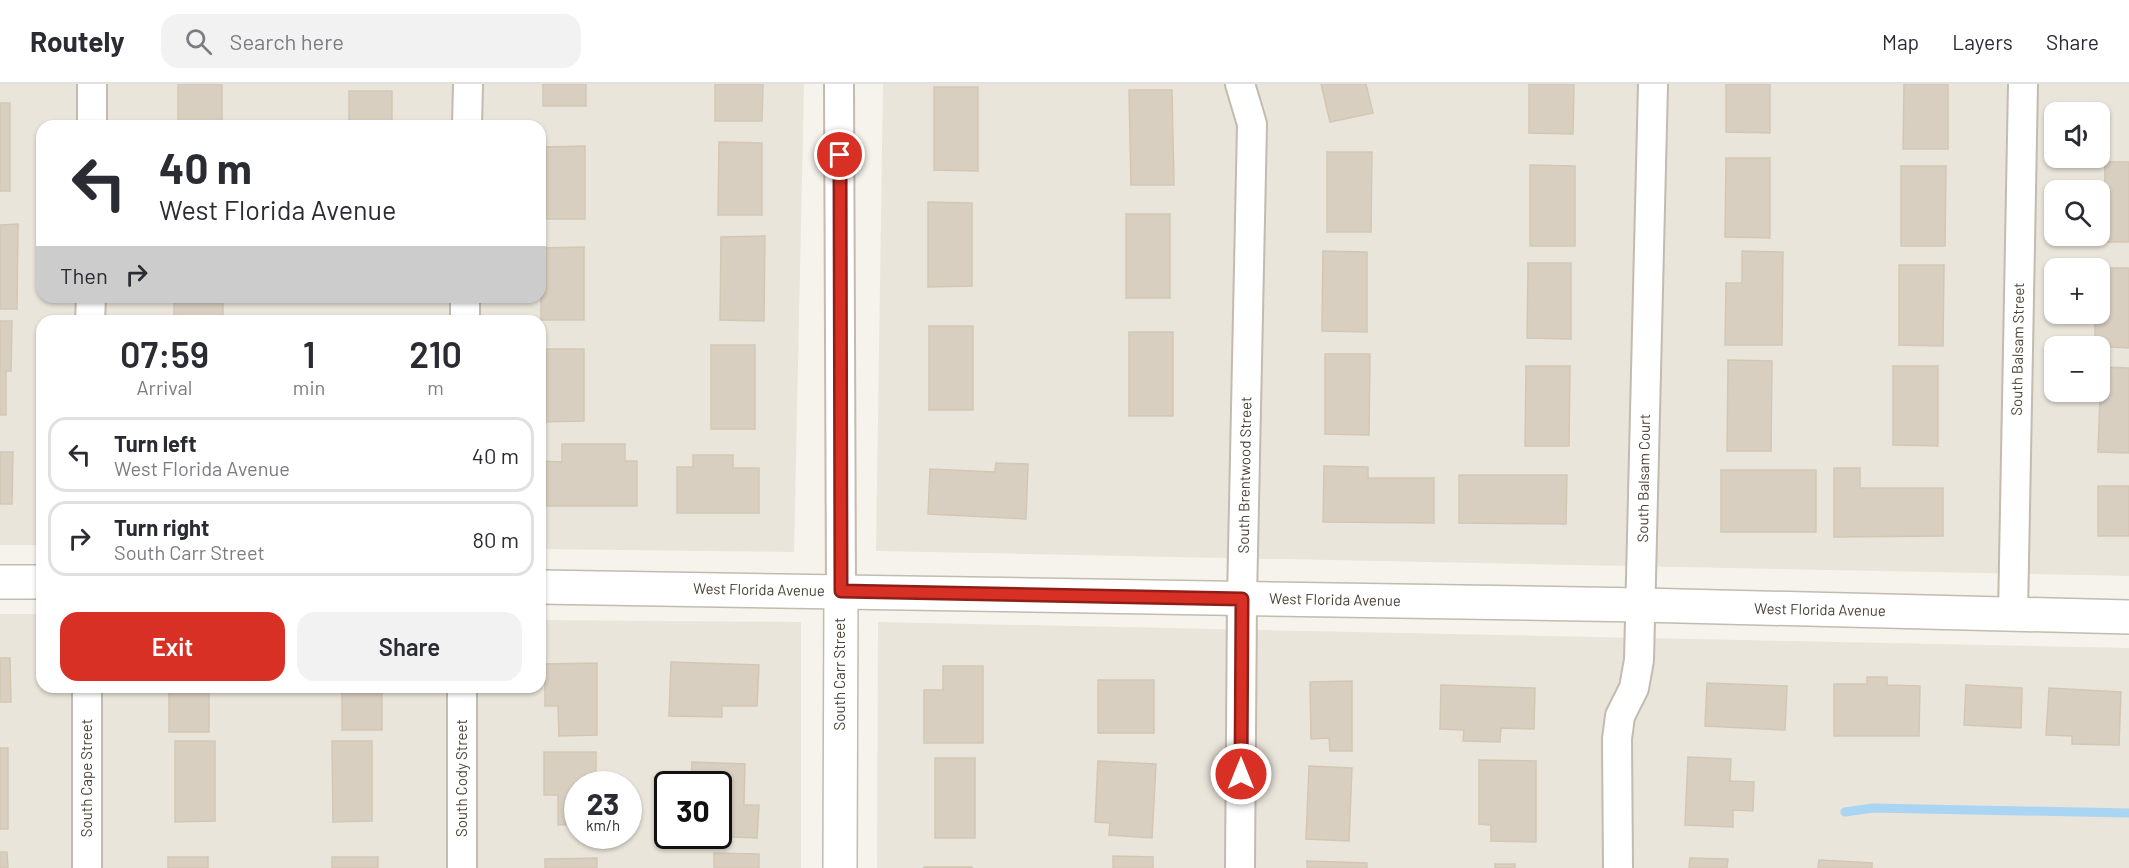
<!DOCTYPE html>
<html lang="en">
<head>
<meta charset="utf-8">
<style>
	body { margin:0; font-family:Barlow,sans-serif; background:#f2f2f3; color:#2b2b33; height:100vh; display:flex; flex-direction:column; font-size:22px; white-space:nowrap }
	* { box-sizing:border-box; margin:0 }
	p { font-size:20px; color:#7c7c81 }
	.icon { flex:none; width:33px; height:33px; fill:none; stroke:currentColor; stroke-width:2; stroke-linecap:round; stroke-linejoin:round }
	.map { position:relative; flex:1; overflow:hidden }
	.sheet { position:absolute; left:36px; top:231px; width:510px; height:378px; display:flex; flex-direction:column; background:#fff; border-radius:18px; box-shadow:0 2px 4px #0004 }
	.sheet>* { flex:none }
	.top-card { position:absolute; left:36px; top:36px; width:510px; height:183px; border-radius:18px; box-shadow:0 2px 4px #0004; background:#fff; color:#2b2b33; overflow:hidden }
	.fabs { position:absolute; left:2044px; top:18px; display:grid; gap:12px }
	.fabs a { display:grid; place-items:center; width:66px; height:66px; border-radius:12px; background:#fff; box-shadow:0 2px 4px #0004; font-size:30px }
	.speed { position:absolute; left:564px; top:687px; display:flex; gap:12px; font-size:30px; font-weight:700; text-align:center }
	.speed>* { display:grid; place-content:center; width:78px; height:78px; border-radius:50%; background:#fff; box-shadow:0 2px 4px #0004; line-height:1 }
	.speed small { font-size:15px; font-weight:400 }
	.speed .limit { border:3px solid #111; border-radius:9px; background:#fff; color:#111 }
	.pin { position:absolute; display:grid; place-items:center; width:51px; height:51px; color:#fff; margin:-26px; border:3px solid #fff; border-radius:50%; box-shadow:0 2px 6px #0007 }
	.me { position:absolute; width:66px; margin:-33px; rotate:0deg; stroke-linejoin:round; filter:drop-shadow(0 0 4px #0008) }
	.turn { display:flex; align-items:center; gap:21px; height:126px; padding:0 24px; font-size:27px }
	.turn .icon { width:78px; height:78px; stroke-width:2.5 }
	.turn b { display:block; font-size:42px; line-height:51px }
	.then { display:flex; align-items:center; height:57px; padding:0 24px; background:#0003; gap:12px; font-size:22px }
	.eta { display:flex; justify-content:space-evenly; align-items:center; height:102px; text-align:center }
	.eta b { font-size:36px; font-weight:600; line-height:42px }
	.cta { display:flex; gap:12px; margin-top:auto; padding:12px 24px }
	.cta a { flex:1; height:69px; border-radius:18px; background:#d93025; color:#fff; font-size:24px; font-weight:600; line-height:69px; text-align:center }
	.cta a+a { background:#f2f2f3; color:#2b2b33 }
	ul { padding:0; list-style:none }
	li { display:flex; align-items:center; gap:18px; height:75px; margin:0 12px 9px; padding:0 12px; border:3px solid #e1e1e2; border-radius:18px }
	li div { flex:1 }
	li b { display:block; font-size:22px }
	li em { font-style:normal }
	header { display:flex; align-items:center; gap:36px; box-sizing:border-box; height:84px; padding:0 30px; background:#fff; border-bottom:2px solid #e1e1e2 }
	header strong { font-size:28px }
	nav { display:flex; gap:33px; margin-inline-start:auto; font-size:21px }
	.search { width:420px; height:54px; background:#f2f2f3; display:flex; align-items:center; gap:15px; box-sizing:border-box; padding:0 21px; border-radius:18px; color:#7c7c81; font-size:22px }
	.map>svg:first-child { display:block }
</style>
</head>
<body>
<header>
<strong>Routely</strong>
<div class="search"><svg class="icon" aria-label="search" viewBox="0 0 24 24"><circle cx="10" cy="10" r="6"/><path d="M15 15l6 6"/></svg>Search here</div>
<nav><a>Map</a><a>Layers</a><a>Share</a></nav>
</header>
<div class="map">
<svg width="2129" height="784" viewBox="0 0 2129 784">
	<rect width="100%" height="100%" fill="#f6f3ec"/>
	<g fill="#eae5da" fill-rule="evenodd">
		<path d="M0 0H804L794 468 540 465V237H42V461H0ZM42 42H540V213H42Z"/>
		<path d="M883 0H2129V492L876 467ZM2055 28H2100V74H2055ZM2055 106H2100V152H2055ZM2055 184H2100V230H2055ZM2055 262H2100V308H2055Z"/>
		<path d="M0 530H42V603H540V536L801 538V784H0ZM578 700H628V752H578ZM668 700H718V752H668Z"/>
		<path d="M878 538 2129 564V784H877Z"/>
	</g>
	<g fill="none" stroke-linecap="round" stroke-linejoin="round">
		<path stroke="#a9d4f2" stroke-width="9" d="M1845 728 1873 724 2129 729"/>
	</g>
	<g fill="#d8cfc1" stroke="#d3c7b4" stroke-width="1.5">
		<rect x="178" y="0" width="44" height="40"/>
		<rect x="543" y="0" width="43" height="22"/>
		<path d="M715 0H763L762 37H715Z"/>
		<path d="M1321 0H1366L1373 29 1330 38Z"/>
		<path d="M1529 0H1574L1573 50 1529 49Z"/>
		<path d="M1726 0H1770V49L1726 48Z"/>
		<path d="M1904 0H1948V65H1903Z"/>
		<path d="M934 3H978V87L934 86Z"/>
		<path d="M1129 6H1172L1174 101H1131Z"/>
		<rect x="349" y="7" width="43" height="35"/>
		<rect x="0" y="19" width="10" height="88"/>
		<path d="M719 58 762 59V131H718Z"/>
		<path d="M585 62V135H542V63Z"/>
		<path d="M1327 68H1372L1371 148H1327Z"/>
		<path d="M1726 74H1770V154L1725 153Z"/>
		<path d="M2105 78H2129V158H2104Z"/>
		<path d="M1530 81 1575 82V162H1530Z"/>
		<path d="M1901 82H1946L1945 162H1901Z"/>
		<path d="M928 118 972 119V202L928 203Z"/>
		<rect x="1126" y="130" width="44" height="84"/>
		<path d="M18 140 17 225H0V141Z"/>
		<path d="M765 152 764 237 720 236 721 153Z"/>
		<path d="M584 163V236H541V164Z"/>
		<path d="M1323 167 1367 168V248L1322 247Z"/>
		<path d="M1742 167 1783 168 1782 261H1725L1726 199H1742Z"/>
		<path d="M1528 179H1571V255L1527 254Z"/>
		<path d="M1899 181H1944L1943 262 1899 261Z"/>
		<path d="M2095 184H2129V264L2095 262V230H2100V184Z"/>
		<rect x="174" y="213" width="49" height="24"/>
		<rect x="348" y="213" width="43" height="1"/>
		<path d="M0 237H12L11 287H6V331H0Z"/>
		<rect x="929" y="242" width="44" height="84"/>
		<rect x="1129" y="248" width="44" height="84"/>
		<rect x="711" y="261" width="44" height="84"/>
		<path d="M541 265H584V337L541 338Z"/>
		<path d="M1325 270H1370L1369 351 1325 350Z"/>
		<path d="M1728 276 1772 277 1771 367H1727Z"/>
		<path d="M1526 282H1570L1569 362H1525Z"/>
		<path d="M1893 282H1938V362L1893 361Z"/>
		<path d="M2101 283 2129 284V369L2098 368Z"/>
		<path d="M562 360H625V377H637V422H541V377L562 378Z"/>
		<path d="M0 368H13L12 420H0Z"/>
		<path d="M693 371H733V384H759V429H677V383H693Z"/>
		<path d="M996 379 1028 380 1026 435 928 430 930 385 995 388Z"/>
		<path d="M1324 382 1368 383V394H1434V439L1323 438Z"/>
		<path d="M1834 384H1860V404H1943V452L1834 453Z"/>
		<rect x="1721" y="386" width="95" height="62"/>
		<path d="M1459 391H1567L1566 440 1459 439Z"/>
		<rect x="2098" y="402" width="31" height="50"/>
		<path d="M0 574H10L11 618H0Z"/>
		<path d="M671 578 759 581 757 622H722V633L669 632Z"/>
		<path d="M597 579V651L559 652 558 622H545V580Z"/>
		<path d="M943 582H983V659H924V606H943Z"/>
		<path d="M1867 593H1887V601L1920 602 1919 652H1834V600H1867Z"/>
		<rect x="1098" y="596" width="56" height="53"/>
		<path d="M1352 597V667H1330L1329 654 1311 655 1310 598Z"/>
		<path d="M1707 599 1787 602 1785 646 1705 642Z"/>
		<path d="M1441 601 1535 604 1534 645 1501 644 1500 658 1463 657 1464 646 1440 645Z"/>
		<path d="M1966 601 2022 604 2021 644 1964 641Z"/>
		<rect x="169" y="603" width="40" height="45"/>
		<rect x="342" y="603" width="40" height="43"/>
		<path d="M2049 604 2121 608 2119 661 2072 660V652L2046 651Z"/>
		<path d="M175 657H215V737L175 738Z"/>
		<path d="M332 657H372V737L333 738Z"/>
		<rect x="0" y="664" width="8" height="81"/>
		<path d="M544 668H596V700H578V740L558 741V711H544Z"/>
		<path d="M1688 673 1731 675 1730 697 1754 698 1753 727 1733 726V743L1685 741Z"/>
		<rect x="935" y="674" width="40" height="80"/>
		<path d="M1479 676 1536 677V758L1491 757V741L1479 740Z"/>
		<path d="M1098 677 1156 680 1152 754 1109 751 1110 739 1095 738Z"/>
		<path d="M692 678 745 680 744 721H759L757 754 703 752H718V700H691Z"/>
		<path d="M1309 682 1352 684 1349 757 1306 755Z"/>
		<path d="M0 768H7L8 784H0Z"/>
		<path d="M714 769 759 770V784H714Z"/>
		<path d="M1113 772 1153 773V784H1113Z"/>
		<rect x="168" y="773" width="40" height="11"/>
		<rect x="332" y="773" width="46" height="11"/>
		<path d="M597 774V784H545V775Z"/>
		<path d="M1690 774 1728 775 1727 784H1689Z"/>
		<path d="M1819 776 1872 779V784H1818Z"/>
		<path d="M1307 777 1367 779V784H1307Z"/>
		<rect x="1495" y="780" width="20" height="4"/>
		<rect x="924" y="783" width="48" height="1"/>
	</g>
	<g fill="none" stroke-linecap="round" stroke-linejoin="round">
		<g stroke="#c2bbae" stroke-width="32">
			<g id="minor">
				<path d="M839 0 841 507"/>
				<path d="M1240 0 1252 40 1242 515 1240 784"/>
				<path d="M92 42V0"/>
				<path d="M467 42 468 0"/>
				<path d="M90 237 91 213"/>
				<path d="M465 237V213"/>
				<path d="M2013 531 2023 0"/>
				<path d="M87 784V603"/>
				<path d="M462 784V603"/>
				<path d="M1618 784 1617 655 1620 632 1634 604 1639 576 1653 0"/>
			</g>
		</g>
		<g stroke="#c2bbae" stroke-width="36">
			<g id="tertiary">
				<path d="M0 498H42"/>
				<path d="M540 503 1641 521 2129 533"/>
				<path d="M840 784 841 507"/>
			</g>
		</g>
		<use href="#minor" stroke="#fff" stroke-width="28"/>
		<use href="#tertiary" stroke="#fff" stroke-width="33"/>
	</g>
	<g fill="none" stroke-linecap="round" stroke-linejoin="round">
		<g stroke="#8d1f18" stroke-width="15">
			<path id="route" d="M840 71 841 507 1242 515 1241 690"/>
		</g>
		<use href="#route" stroke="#d93025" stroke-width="10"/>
	</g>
	<g text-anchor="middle" stroke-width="6" stroke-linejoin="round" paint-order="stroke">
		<g font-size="15" fill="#4b4439" stroke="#fff">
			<text transform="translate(2018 265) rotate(-89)" y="5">South Balsam Street</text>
			<text transform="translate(1245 391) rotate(-89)" y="5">South Brentwood Street</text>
			<text transform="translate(1644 394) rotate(-89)" y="5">South Balsam Court</text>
			<text transform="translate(759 506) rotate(1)" y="5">West Florida Avenue</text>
			<text transform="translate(1335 516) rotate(1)" y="5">West Florida Avenue</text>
			<text transform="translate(1820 526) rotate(1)" y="5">West Florida Avenue</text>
			<text transform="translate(840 590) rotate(-90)" y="5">South Carr Street</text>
			<text transform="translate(87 694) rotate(-90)" y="5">South Cape Street</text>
			<text transform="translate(462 694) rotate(-90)" y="5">South Cody Street</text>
		</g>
	</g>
</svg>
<div class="fabs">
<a><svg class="icon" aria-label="sound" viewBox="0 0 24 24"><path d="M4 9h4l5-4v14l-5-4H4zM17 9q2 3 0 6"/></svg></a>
<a><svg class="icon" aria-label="search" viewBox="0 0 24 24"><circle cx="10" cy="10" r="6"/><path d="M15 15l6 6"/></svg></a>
<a>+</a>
<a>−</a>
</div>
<div class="speed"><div>23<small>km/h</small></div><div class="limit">30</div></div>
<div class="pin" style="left:840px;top:71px;background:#d93025"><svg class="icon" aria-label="arrive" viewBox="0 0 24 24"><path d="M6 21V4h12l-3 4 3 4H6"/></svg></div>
<svg class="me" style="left:1241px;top:690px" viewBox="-20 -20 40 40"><circle r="17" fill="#d93025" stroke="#fff" stroke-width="3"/><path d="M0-11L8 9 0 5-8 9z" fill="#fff"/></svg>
<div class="top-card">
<div class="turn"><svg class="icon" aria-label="left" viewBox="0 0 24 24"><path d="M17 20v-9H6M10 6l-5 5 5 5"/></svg><div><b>40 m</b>West Florida Avenue</div></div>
<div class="then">Then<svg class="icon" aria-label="right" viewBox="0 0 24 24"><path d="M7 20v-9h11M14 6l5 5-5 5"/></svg></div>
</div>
<section class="sheet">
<div class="eta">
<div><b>07:59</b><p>Arrival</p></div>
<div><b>1</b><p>min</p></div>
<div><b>210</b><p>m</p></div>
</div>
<ul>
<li><svg class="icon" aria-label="left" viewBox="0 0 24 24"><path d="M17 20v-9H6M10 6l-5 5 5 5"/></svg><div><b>Turn left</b><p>West Florida Avenue</p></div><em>40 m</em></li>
<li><svg class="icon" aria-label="right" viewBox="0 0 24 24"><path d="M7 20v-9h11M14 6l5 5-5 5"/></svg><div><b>Turn right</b><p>South Carr Street</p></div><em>80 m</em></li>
</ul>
<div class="cta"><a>Exit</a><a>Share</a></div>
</section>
</div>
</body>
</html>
